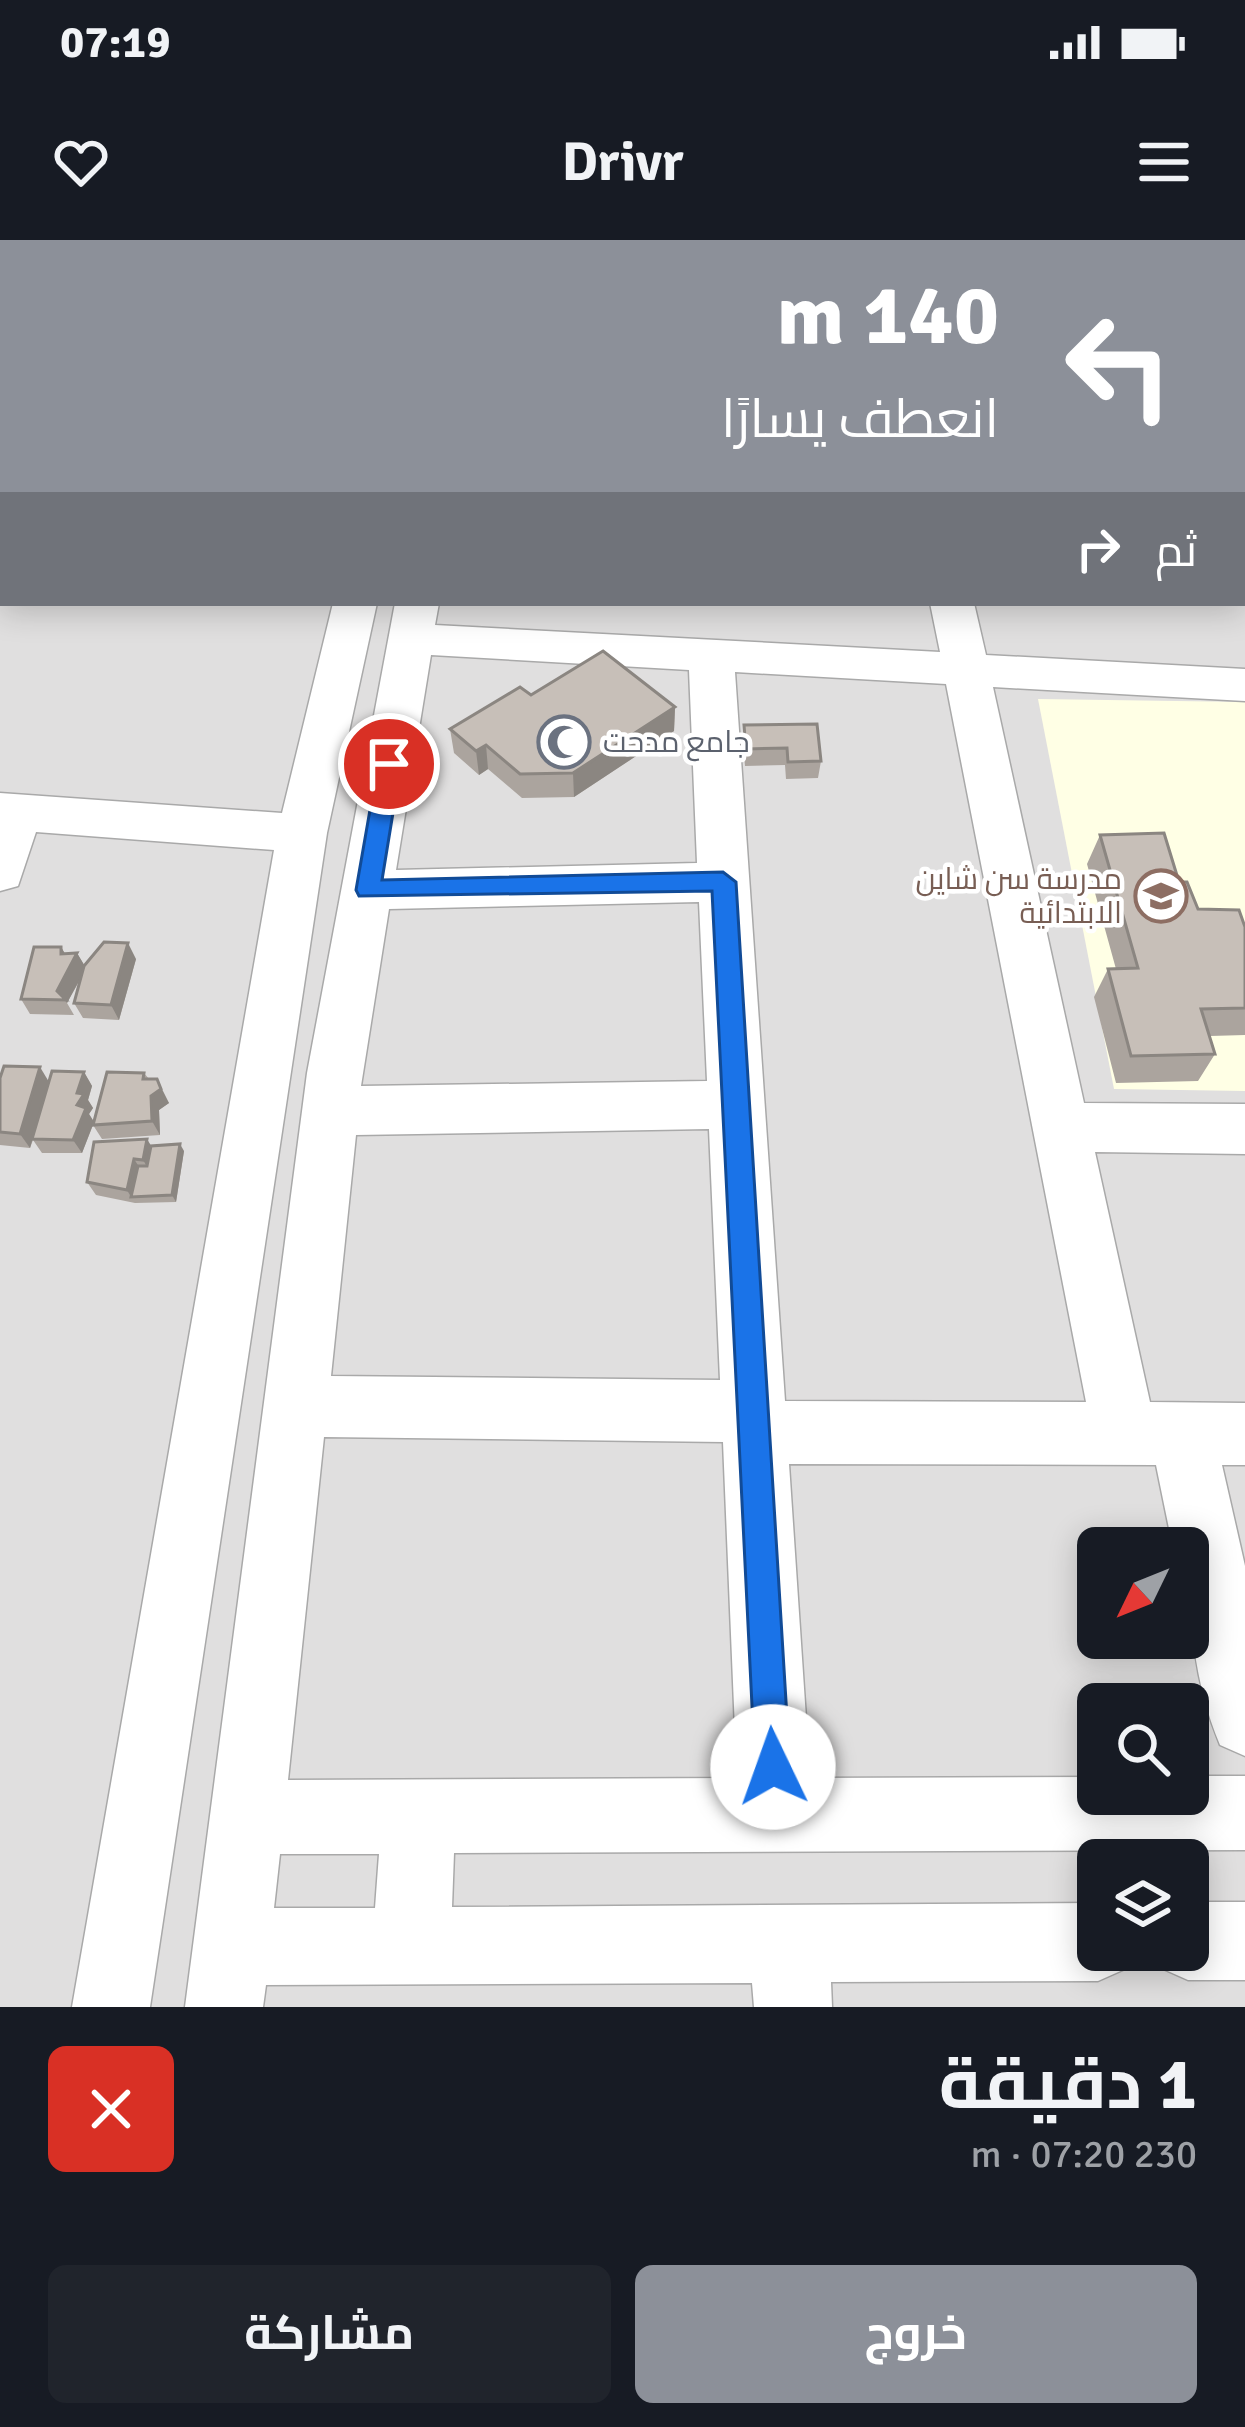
<!DOCTYPE html>
<html lang="ar">
<head>
<meta charset="utf-8">
<style>
	body { margin:0; font-family:Signika,Cairo,sans-serif; background:#20242c; color:#f1f3f6; direction:rtl; height:100vh; display:flex; flex-direction:column; font-size:45px; white-space:nowrap }
	* { box-sizing:border-box; margin:0 }
	p { font-size:39px; color:#9ea1a6 }
	.icon { flex:none; width:66px; height:66px; fill:none; stroke:currentColor; stroke-width:2; stroke-linecap:round; stroke-linejoin:round }
	.map { position:relative; height:1767px; overflow:hidden; direction:ltr }
	.side { display:flex; flex-direction:column; background:#171b24; flex:1 }
	.side>* { flex:none }
	.guide { position:absolute; left:0px; top:0px; width:1245px; height:366px; box-shadow:0 6px 30px #0003; direction:rtl; background:#8c9099; color:#fff; overflow:hidden }
	.needle { width:78px; rotate:227deg }
	.controls { position:absolute; left:1077px; top:1287px; display:grid; gap:24px }
	.controls a { display:grid; place-items:center; width:132px; height:132px; border-radius:18px; background:#171b24; box-shadow:0 6px 30px #0003; font-size:60px }
	.pin { position:absolute; display:grid; place-items:center; width:102px; height:102px; color:#fff; margin:-51px; border:6px solid #fff; border-radius:50%; box-shadow:0 3px 12px #0007 }
	.me { position:absolute; width:132px; margin:-66px; rotate:357deg; stroke-linejoin:round; filter:drop-shadow(0 0 9px #0008) }
	.turn { display:flex; align-items:center; gap:42px; height:252px; padding:0 48px; font-size:54px }
	.turn .icon { width:156px; height:156px; stroke-width:2.5 }
	.turn b { display:block; font-size:84px; line-height:102px }
	.then { display:flex; align-items:center; height:114px; padding:0 48px; background:#0003; gap:24px; font-size:45px }
	.round { display:grid; place-items:center; flex:none; width:126px; height:126px; border-radius:18px; background:#20242c }
	.overview { display:flex; align-items:center; justify-content:space-between; height:204px; padding:0 48px }
	h1 { font-size:72px; font-weight:700; line-height:90px }
	.cta { display:flex; gap:24px; margin-top:auto; padding:24px 48px }
	.cta a { flex:1; height:138px; border-radius:18px; background:#8c9099; color:#fff; font-size:48px; font-weight:700; line-height:138px; text-align:center }
	.cta a+a { background:#20242c; color:#f1f3f6 }
	.status { display:flex; justify-content:space-between; align-items:center; height:84px; padding:0 60px; background:#171b24; direction:ltr }
	.status svg { height:33px; fill:currentColor }
	header { display:flex; justify-content:space-between; align-items:center; height:156px; padding:0 48px; background:#171b24; font-size:54px; font-weight:700 }
	.map>svg:first-child { display:block }
</style>
</head>
<body>
<div class="status"><b>07:19</b><svg viewBox="0 0 49 12"><path d="M0 12V9h3v3zM5 12V6h3v6zM10 12V3h3v9zM15 12V0h3v12zM26 1h20v11H26zM47 4h2v5h-2z"/></svg></div>
<header><svg class="icon" aria-label="menu" viewBox="0 0 24 24"><path d="M4 6h16M4 12h16M4 18h16"/></svg>Drivr<svg class="icon" aria-label="heart" viewBox="0 0 24 24"><path d="M12 20l-8-8c-3-5 5-10 8-4 3-6 11-1 8 4z"/></svg></header>
<div class="map">
<svg width="1245" height="1767" viewBox="0 0 1245 1767">
	<rect width="100%" height="100%" fill="#f2efe9"/>
	<path fill="#e0dfdf" fill-rule="evenodd" d="M0 0H1245V1767H0ZM3 3H1242V363H3ZM1098 1308H1188V1398H1098ZM1098 1464H1188V1554H1098ZM1098 1620H1188V1710H1098Z"/>
	<path fill="#ffffe5" d="M1038 459 1245 462V851L1114 849Z"/>
	<g fill="none" stroke-linecap="round" stroke-linejoin="round">
		<g stroke="#a9a9a9" stroke-width="3">
			<g id="minor">
				<path d="M976 0H1012L1013 3H977Z"/>
				<rect x="1242" y="44" width="3" height="22"/>
				<rect x="1242" y="272" width="3" height="26"/>
				<path d="M333 363H377L327 593 150 1767H72L274 610 36 592 18 646 0 651V553L282 573Z"/>
				<path d="M395 363H439L435 385 940 412 930 363H974L986 415 1245 429V461L993 447 1084 863 1245 864V914L1095 912 1150 1162 1245 1163V1225H1222L1245 1326V1516L1220 1505C1194 1443 1188 1375 1188 1308H1173L1156 1225 789 1224 810 1538 1098 1537V1554H1188V1536H1245V1610L454 1613 452 1667 1098 1663V1710H1133L1125 1729 1098 1741 831 1742 832 1767H754L752 1743 266 1745 263 1767H185L307 833ZM431 415 689 430 697 623 396 630ZM735 432 946 444 1086 1162 785 1161ZM699 662 707 841 361 846 389 669ZM709 889 720 1140 331 1136 356 895ZM324 1197 723 1202 737 1538 288 1540ZM280 1614H379L375 1668H274Z"/>
				<path d="M1188 1662H1245V1740H1188L1161 1728 1153 1710H1188Z"/>
			</g>
		</g>
		<g stroke="#a06b00" stroke-width="3">
			<g id="major">
				<path d="M0 54 3 55V81L0 80Z"/>
				<rect x="1242" y="170" width="3" height="28"/>
			</g>
		</g>
		<use href="#minor" fill="#fff" fill-rule="evenodd"/>
		<use href="#major" fill="#fcd6a4" fill-rule="evenodd"/>
	</g>
	<g fill="#aba49e">
		<path d="M0 90 3 91V223L0 222Z"/>
		<path d="M531 455 675 467 674 491 574 557 522 558 488 529 479 535 454 513 450 489Z"/>
		<path d="M744 485 821 521 818 538 786 539 785 525 745 526 743 502Z"/>
		<path d="M1100 595 1179 642 1198 669 1245 687V795L1210 796 1215 814 1198 841 1116 843 1094 757 1108 729H1116L1087 624Z"/>
		<path d="M61 707 65 714 77 713 84 725 136 719 119 780 83 778 74 763 81 738 67 763 74 775 30 774 21 759Z"/>
		<path d="M84 832 92 846 88 860 93 868 89 874 94 882 144 833 169 863 159 870 160 895 102 899 93 885 82 913H42L33 900 30 908 0 905V838L49 841Z"/>
		<path d="M147 899 151 906 184 911 176 962 135 963 96 955 87 942Z"/>
	</g>
	<g fill="#8b8681">
		<path d="M675 467 674 491 574 557 573 533Z"/>
		<path d="M486 505 488 529 479 535 476 511Z"/>
		<path d="M128 703 136 719 119 780 111 765Z"/>
		<path d="M61 707 70 722 77 713 86 728 67 763 57 751Z"/>
		<path d="M40 827 49 842 30 908 20 894Z"/>
		<path d="M84 832 92 846 88 860 93 868 89 874 94 882 82 913 73 900 77 853Z"/>
		<path d="M157 839 169 863 159 870 160 895 152 881 151 856Z"/>
		<path d="M147 899 155 913 151 933 143 920Z"/>
		<path d="M180 904 184 911 176 962 172 955Z"/>
		<path d="M134 919 143 933 131 957 127 950Z"/>
	</g>
	<g fill="#c7bfb8" stroke="#8b8681" stroke-width="3">
		<path d="M163 0H216L214 3H161Z"/>
		<path d="M373 0H428L446 3H371Z"/>
		<path d="M539 0H606L620 3H537Z"/>
		<path d="M671 0H681L694 3H669Z"/>
		<path d="M0 90 3 91V192L0 191Z"/>
		<path d="M603 411 675 467 573 533 520 534 486 505 476 511 450 489 520 447 531 455Z"/>
		<path d="M817 484 821 521 788 522 787 508 746 509 744 485Z"/>
		<path d="M1164 593 1179 642H1187L1198 669 1239 670 1245 687V768L1201 769 1215 814 1131 816 1108 729 1138 728 1100 595Z"/>
		<path d="M104 702 128 703 111 765 74 763 84 726Z"/>
		<path d="M34 707H61V714L77 713 57 751 66 760 21 759Z"/>
		<path d="M4 826 40 827 20 894 0 892V838Z"/>
		<path d="M52 831 84 832 77 853 84 854 77 865 86 868 73 900 32 899Z"/>
		<path d="M107 832 144 833 143 839H157L161 849 151 856 152 881 93 885Z"/>
		<path d="M147 899 143 920 134 919 127 950 87 942 94 902Z"/>
		<path d="M180 904 172 955 131 957 138 926H147L151 906Z"/>
	</g>
	<path fill="#1a73e8" stroke="#114b97" stroke-width="3" d="M389 516 401 524 382 640 723 632 736 642 790 1527 785 1539 773 1544 760 1539 755 1527 712 651 359 656 356 650 378 524Z"/>
	<defs>
		<g id="mosque-ring" transform="scale(2.7)"><circle r="9.5" fill="#fff" stroke="#6b7280" stroke-width="1.5"/><path d="M3.5-4.9A6 6 0 1 0 3.5 4.9A5 5 0 1 1 3.5-4.9Z" fill="#6b7280"/></g>
		<g id="school-ring" transform="scale(2.7)"><circle r="9.5" fill="#fff" stroke="#8d6e63" stroke-width="1.5"/><path d="M0-5L7-2L0 1L-7-2ZM-4 1L0 2.5L4 1V4Q0 6-4 4Z" fill="#8d6e63"/></g>
	</defs>
	<g fill-rule="evenodd">
		<use href="#mosque-ring" x="564" y="502"/>
		<use href="#school-ring" x="1161" y="656"/>
	</g>
	<g text-anchor="middle" stroke-width="9" stroke-linejoin="round" paint-order="stroke">
		<g font-size="30" fill="#5b616d" stroke="#fff" text-anchor="start">
			<text x="603" y="512">جامع مدحت</text>
		</g>
		<g font-size="30" fill="#785e54" stroke="#fff" text-anchor="end">
			<text x="1122" y="649">مدرسة سن شاين<tspan x="1122" dy="34">الابتدائية</tspan></text>
		</g>
	</g>
</svg>
<div class="controls">
<a><svg class="needle" viewBox="-14 -14 28 28"><path d="M0-13l5 13h-10z" fill="#e53935"/><path d="M0 13l5-13h-10z" fill="#9ea1a6"/></svg></a>
<a><svg class="icon" aria-label="search" viewBox="0 0 24 24"><circle cx="10" cy="10" r="6"/><path d="M15 15l6 6"/></svg></a>
<a><svg class="icon" aria-label="layers" viewBox="0 0 24 24"><path d="M12 4l9 5-9 5-9-5zM3 14l9 5 9-5"/></svg></a>
</div>
<div class="pin" style="left:389px;top:524px;background:#d93025"><svg class="icon" aria-label="arrive" viewBox="0 0 24 24"><path d="M6 21V4h12l-3 4 3 4H6"/></svg></div>
<svg class="me" style="left:773px;top:1527px" viewBox="-20 -20 40 40"><circle r="19" fill="#fff"/><path d="M0-13L10 11 0 6-10 11z" fill="#1a73e8"/></svg>
<div class="guide">
<div class="turn"><svg class="icon" aria-label="left" viewBox="0 0 24 24"><path d="M17 20v-9H6M10 6l-5 5 5 5"/></svg><div><b>140 m</b>انعطف يسارًا</div></div>
<div class="then">ثم<svg class="icon" aria-label="right" viewBox="0 0 24 24"><path d="M7 20v-9h11M14 6l5 5-5 5"/></svg></div>
</div>
</div>
<section class="side">
<div class="overview"><div><h1>1 دقيقة</h1><p>230 m · 07:20</p></div><a class="round" style="background:#d93025;color:#fff"><svg class="icon" aria-label="close" viewBox="0 0 24 24"><path d="M6 6l12 12M18 6L6 18"/></svg></a></div>
<div class="cta"><a>خروج</a><a>مشاركة</a></div>
</section>
</body>
</html>
